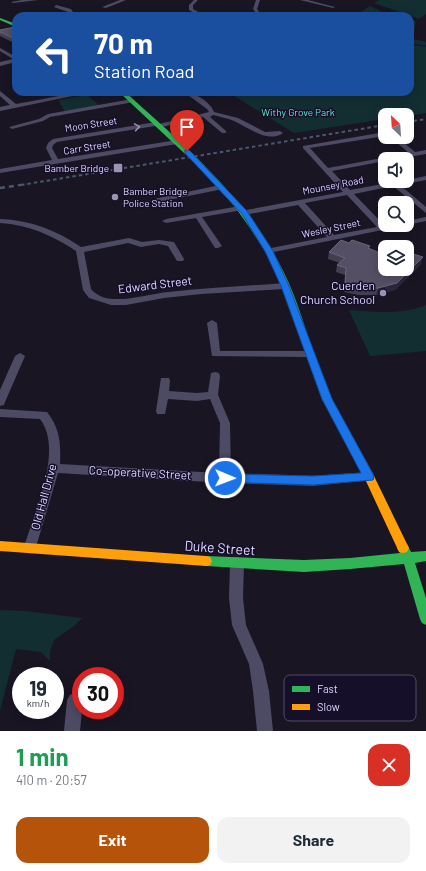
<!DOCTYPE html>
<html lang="en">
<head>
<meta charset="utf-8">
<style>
	body { margin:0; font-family:Barlow,sans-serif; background:#f2f2f3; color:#1f2937; height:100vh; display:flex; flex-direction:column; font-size:15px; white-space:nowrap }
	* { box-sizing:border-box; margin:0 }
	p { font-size:13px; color:#747a83 }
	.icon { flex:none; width:22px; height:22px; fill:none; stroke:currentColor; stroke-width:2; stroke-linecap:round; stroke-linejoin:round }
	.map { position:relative; height:731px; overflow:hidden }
	.panel { display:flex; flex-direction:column; background:#fff; flex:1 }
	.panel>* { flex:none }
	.banner { position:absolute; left:12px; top:12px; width:402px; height:84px; border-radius:12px; box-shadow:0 2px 10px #0003; background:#1a4fa0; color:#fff; overflow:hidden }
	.needle { width:26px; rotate:335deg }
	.tools { position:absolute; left:378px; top:108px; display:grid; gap:8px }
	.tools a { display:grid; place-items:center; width:36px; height:36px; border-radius:8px; background:#fff; box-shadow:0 2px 10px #0003; font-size:20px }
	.speed { position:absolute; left:12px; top:667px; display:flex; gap:8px; font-size:20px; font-weight:700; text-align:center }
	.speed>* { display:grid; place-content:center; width:52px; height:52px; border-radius:50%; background:#fff; box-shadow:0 2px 10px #0003; line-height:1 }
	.speed small { font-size:10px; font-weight:400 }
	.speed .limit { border:6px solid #d22; background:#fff; color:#111 }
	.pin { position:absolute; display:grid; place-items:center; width:34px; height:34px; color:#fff; margin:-41px -17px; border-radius:50% 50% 50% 0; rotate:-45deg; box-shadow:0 0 4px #0007 }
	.pin .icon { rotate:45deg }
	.me { position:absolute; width:44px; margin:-22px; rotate:91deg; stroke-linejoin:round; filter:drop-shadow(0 0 3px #0008) }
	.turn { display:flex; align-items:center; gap:14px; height:84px; padding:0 16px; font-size:18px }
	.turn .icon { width:52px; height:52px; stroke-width:2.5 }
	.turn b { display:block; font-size:28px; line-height:34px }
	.round { display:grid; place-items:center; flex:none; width:42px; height:42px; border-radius:12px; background:#f2f2f3 }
	.summary { display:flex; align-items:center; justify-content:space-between; height:68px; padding:0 16px }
	h1 { font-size:24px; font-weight:700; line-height:30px; color:#1e9e55 }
	.primary-button { display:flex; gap:8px; margin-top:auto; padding:8px 16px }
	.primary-button a { flex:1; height:46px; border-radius:12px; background:#b45309; color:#fff; font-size:16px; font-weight:700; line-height:46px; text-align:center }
	.primary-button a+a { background:#f2f2f3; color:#1f2937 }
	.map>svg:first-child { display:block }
</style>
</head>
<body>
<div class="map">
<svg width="426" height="731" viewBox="0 0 426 731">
	<rect width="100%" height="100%" fill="#191523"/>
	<g fill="#132e31">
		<path d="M379 0H426V14L419 19 374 3Z"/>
		<path d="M370 6 382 12 397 16H355Z"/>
		<path d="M410 20 416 21 413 39 426 42V113L407 116 385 115V119L294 133 228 92H410Z"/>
		<path d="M87 95 100 106 65 112 58 100Z"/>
		<path d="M426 305V351L370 356 349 310C373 312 403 315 426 305Z"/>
		<path d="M0 610 25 611 82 618 75 625 54 640 50 651V661L41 652 16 649 0 711Z"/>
	</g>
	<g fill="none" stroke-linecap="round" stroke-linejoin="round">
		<path stroke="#0a1a46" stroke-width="1.5" d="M410 44 426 46"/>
		<g fill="#4d4a64" fill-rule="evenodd">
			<path d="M22 0H38L13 3 11 2Z"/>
			<path d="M120 0H126L106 8 102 7Z"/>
			<path d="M194 0H198L193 5V9L206 16H200L189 10V5Z"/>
			<path d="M256 0H260L257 9 262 16H258L253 9Z"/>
			<path d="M300 0H308L335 7 333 8Z"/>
			<path d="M56 5 71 9 73 12 66 16H61L68 12 54 7Z"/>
			<path d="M0 48 16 57V62L0 66V62L13 59 0 51Z"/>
			<path d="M0 91 16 104 80 92H92L0 111V107L10 105 0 96Z"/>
			<path d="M184 92C194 92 211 102 214 112L238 118 265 132 280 131 283 133C268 144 248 127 234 121 227 118 220 117 213 115L210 117 226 131V133H222L203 117 158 128 155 126 57 142 53 145 52 148 58 159 177 140 180 142 177 144 0 173V169L52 160 46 148 48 143 53 139 156 122 159 124 209 112 207 109Z"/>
			<path d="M132 99 134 100V102L50 117 43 121 12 129 9 127 39 119 48 114Z"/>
			<path d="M385 132V136L310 148 328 168 409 153 390 137H397L415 152 426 150V154L397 159H385V161L332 171 350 190 399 181H407V180L426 176V180L400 185 426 207V213L393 186 354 194 384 225H401L397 227 269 253H266V249L327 237 298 205 244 215H241V211L343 192 303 148V146ZM347 195 377 227 334 235 305 203Z"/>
			<path d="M220 185H223V189L154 203 150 201 154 199Z"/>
			<path d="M240 206H243V210L202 217 222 246 218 248H215L196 218 166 223 162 221 166 219Z"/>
			<path d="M426 217V221L407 225H406H407V221Z"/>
			<path d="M0 219C30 220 56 230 81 247L129 238 142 242 159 240 174 242 184 259 183 261H177L168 246 159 244 141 247 128 243 84 252 91 289C96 295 105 299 113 299 132 300 150 294 168 292 207 288 246 286 285 283L289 286 285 289 201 294 164 298 126 305H111L89 298 83 290 76 251C52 235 29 225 0 223Z"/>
			<path d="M212 320 217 323 220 351H310L315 354 310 357 212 356 207 323Z"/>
			<path d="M20 353 25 356 5 402 4 405 0 406V390L15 356Z"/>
			<path d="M215 372 219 373 220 376 218 395 230 423 231 473 313 476 369 472 373 474 375 477 373 480 313 486 225 483 58 473 36 547 35 551 30 553 25 551 24 547C34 513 64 450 40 419L0 417V409L47 412C60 428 61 444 60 464L219 473 220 423 210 399 197 401 168 399 165 414H157L156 411 161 378H169L170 381 169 391 197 393 208 392 211 373Z"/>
			<path d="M237 557 242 559 244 563 243 598 246 625 263 664 269 691 273 731H257L253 691 249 664 232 625 229 598 230 563 232 559Z"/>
			<path d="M75 692 81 696 82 710 80 731H64L67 700 70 695Z"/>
		</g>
		<g fill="#30b455" fill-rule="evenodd">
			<path d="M0 18 16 24V27L0 20Z"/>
			<path d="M119 92H125C182 143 241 193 278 261 294 290 303 321 313 352L312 354H306L305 352 277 274 264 250 250 228 235 207 199 167Z"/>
			<path d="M403 543 407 544 411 552 426 551V561L415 563 426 598V625L422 623 420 619 404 564 350 569 304 572 206 566 202 565 200 561 202 557 206 556 304 560 350 558 400 553 397 548 399 544Z"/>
		</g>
		<g fill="#ff9f0a" fill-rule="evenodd">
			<path d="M309 349 313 352 332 399 373 474 407 544 409 548 407 552 403 553 399 552 365 479 322 399 305 352Z"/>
			<path d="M0 541 206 556 210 557 212 561 210 565 206 566 0 551Z"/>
		</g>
		<g stroke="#47596e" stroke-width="2" stroke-dasharray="3.5 3" stroke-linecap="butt">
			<path d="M407 122 426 119"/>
			<path d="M21 185 385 125"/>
		</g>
		<path stroke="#47596e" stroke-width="2.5" stroke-dasharray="5 4" stroke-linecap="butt" d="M0 188 27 184"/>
	</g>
	<g fill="#443e52">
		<path d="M16 24V44L0 36V30L15 27Z"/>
		<path d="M370 246 369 248 385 269 421 264 395 290 376 295H358L344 292 345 275 336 272 337 265 340 263 328 259 329 252Z"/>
	</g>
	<path fill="#2c2737" d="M423 257 421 264 395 290 376 295 378 288Z"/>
	<g fill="#544f65" stroke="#6a647d">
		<path d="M16 24V39H15L0 32V30L15 27Z"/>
		<path d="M341 240 349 243 352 240 370 246 368 248 385 255V269H407V252L423 257 397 283 378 288 359 289 345 285 346 268 337 265 345 258 329 252Z"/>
	</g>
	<defs><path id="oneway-chevron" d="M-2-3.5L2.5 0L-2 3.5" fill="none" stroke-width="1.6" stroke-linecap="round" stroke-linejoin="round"/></defs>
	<use stroke="#9690b2" href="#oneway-chevron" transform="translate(137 127) rotate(-9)"/>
	<path fill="#1a73e8" stroke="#114b97" d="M185 150H189L247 211 273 251 289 286 332 399 373 474 374 477 373 480 313 485 221 482 220 478 221 475 225 474 313 476 361 473 322 399 281 286 265 251 242 214 185 153Z"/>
	<g fill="#9a93b2" stroke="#160f29" stroke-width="1.5">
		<rect x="113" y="163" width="10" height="10" rx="2"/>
		<circle cx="115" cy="197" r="4"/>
		<circle cx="383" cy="293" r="4"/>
	</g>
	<g text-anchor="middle" stroke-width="3" stroke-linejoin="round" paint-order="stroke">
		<g font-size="10" fill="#5ee5cd" stroke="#160f29">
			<text x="298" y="116">Withy Grove Park</text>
		</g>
		<g font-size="10" fill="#dfd7ff" stroke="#160f29">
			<text transform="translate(91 124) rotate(-9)" y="4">Moon Street</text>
			<text transform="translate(87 147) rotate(-9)" y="4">Carr Street</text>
			<text transform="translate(333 185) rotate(-11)" y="4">Mounsey Road</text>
			<text transform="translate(331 228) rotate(-12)" y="4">Wesley Street</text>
		</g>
		<g font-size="10" fill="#dfd7ff" stroke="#160f29" text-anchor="end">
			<text x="109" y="172">Bamber Bridge</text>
			<text x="123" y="195" text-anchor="start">Bamber Bridge<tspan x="123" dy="12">Police Station</tspan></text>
		</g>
		<g font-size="12" fill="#dfd7ff" stroke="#160f29">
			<text transform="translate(155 285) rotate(-7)" y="4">Edward Street</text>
			<text transform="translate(140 473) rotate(3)" y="4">Co-operative Street</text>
			<text transform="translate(44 497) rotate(-75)" y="4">Old Hall Drive</text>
		</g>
		<g font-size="12" fill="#dfd7ff" stroke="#160f29" text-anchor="end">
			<text x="375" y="290">Cuerden<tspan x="375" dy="14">Church School</tspan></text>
		</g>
		<g font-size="14" fill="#dfd7ff" stroke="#160f29">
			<text transform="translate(220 548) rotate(4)" y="5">Duke Street</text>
		</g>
	</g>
	<rect x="284" y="675" width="132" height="46" rx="6" fill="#160f29" stroke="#524b69" stroke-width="1"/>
	<rect x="292" y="686" width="18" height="6" fill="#30b455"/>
	<rect x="292" y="704" width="18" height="6" fill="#ff9f0a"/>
	<g font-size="11" fill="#dfd7ff">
		<text x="317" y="693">Fast</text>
		<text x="317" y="711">Slow</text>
	</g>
</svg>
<div class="tools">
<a><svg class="needle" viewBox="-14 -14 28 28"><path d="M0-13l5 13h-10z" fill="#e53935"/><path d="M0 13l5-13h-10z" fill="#747a83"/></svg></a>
<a><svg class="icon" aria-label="sound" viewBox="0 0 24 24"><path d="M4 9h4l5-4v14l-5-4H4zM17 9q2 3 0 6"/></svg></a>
<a><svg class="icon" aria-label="search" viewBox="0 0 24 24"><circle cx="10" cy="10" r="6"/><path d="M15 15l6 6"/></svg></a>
<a><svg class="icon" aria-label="layers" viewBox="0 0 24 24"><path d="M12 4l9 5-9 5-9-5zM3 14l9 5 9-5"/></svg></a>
</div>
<div class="speed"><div>19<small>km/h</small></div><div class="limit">30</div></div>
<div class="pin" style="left:187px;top:151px;background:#d93025"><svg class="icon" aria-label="arrive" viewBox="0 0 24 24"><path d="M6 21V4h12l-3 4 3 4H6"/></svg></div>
<svg class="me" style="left:225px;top:478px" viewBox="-20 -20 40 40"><circle r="17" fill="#1a73e8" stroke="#fff" stroke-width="3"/><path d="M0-11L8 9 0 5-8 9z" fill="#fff"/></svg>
<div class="banner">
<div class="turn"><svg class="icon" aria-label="left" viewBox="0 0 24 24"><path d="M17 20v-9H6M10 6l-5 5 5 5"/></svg><div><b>70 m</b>Station Road</div></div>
</div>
</div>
<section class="panel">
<div class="summary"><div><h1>1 min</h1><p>410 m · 20:57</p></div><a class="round" style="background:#d93025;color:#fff"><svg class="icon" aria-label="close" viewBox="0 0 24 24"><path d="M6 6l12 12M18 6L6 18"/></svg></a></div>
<div class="primary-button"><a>Exit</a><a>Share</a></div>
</section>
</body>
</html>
